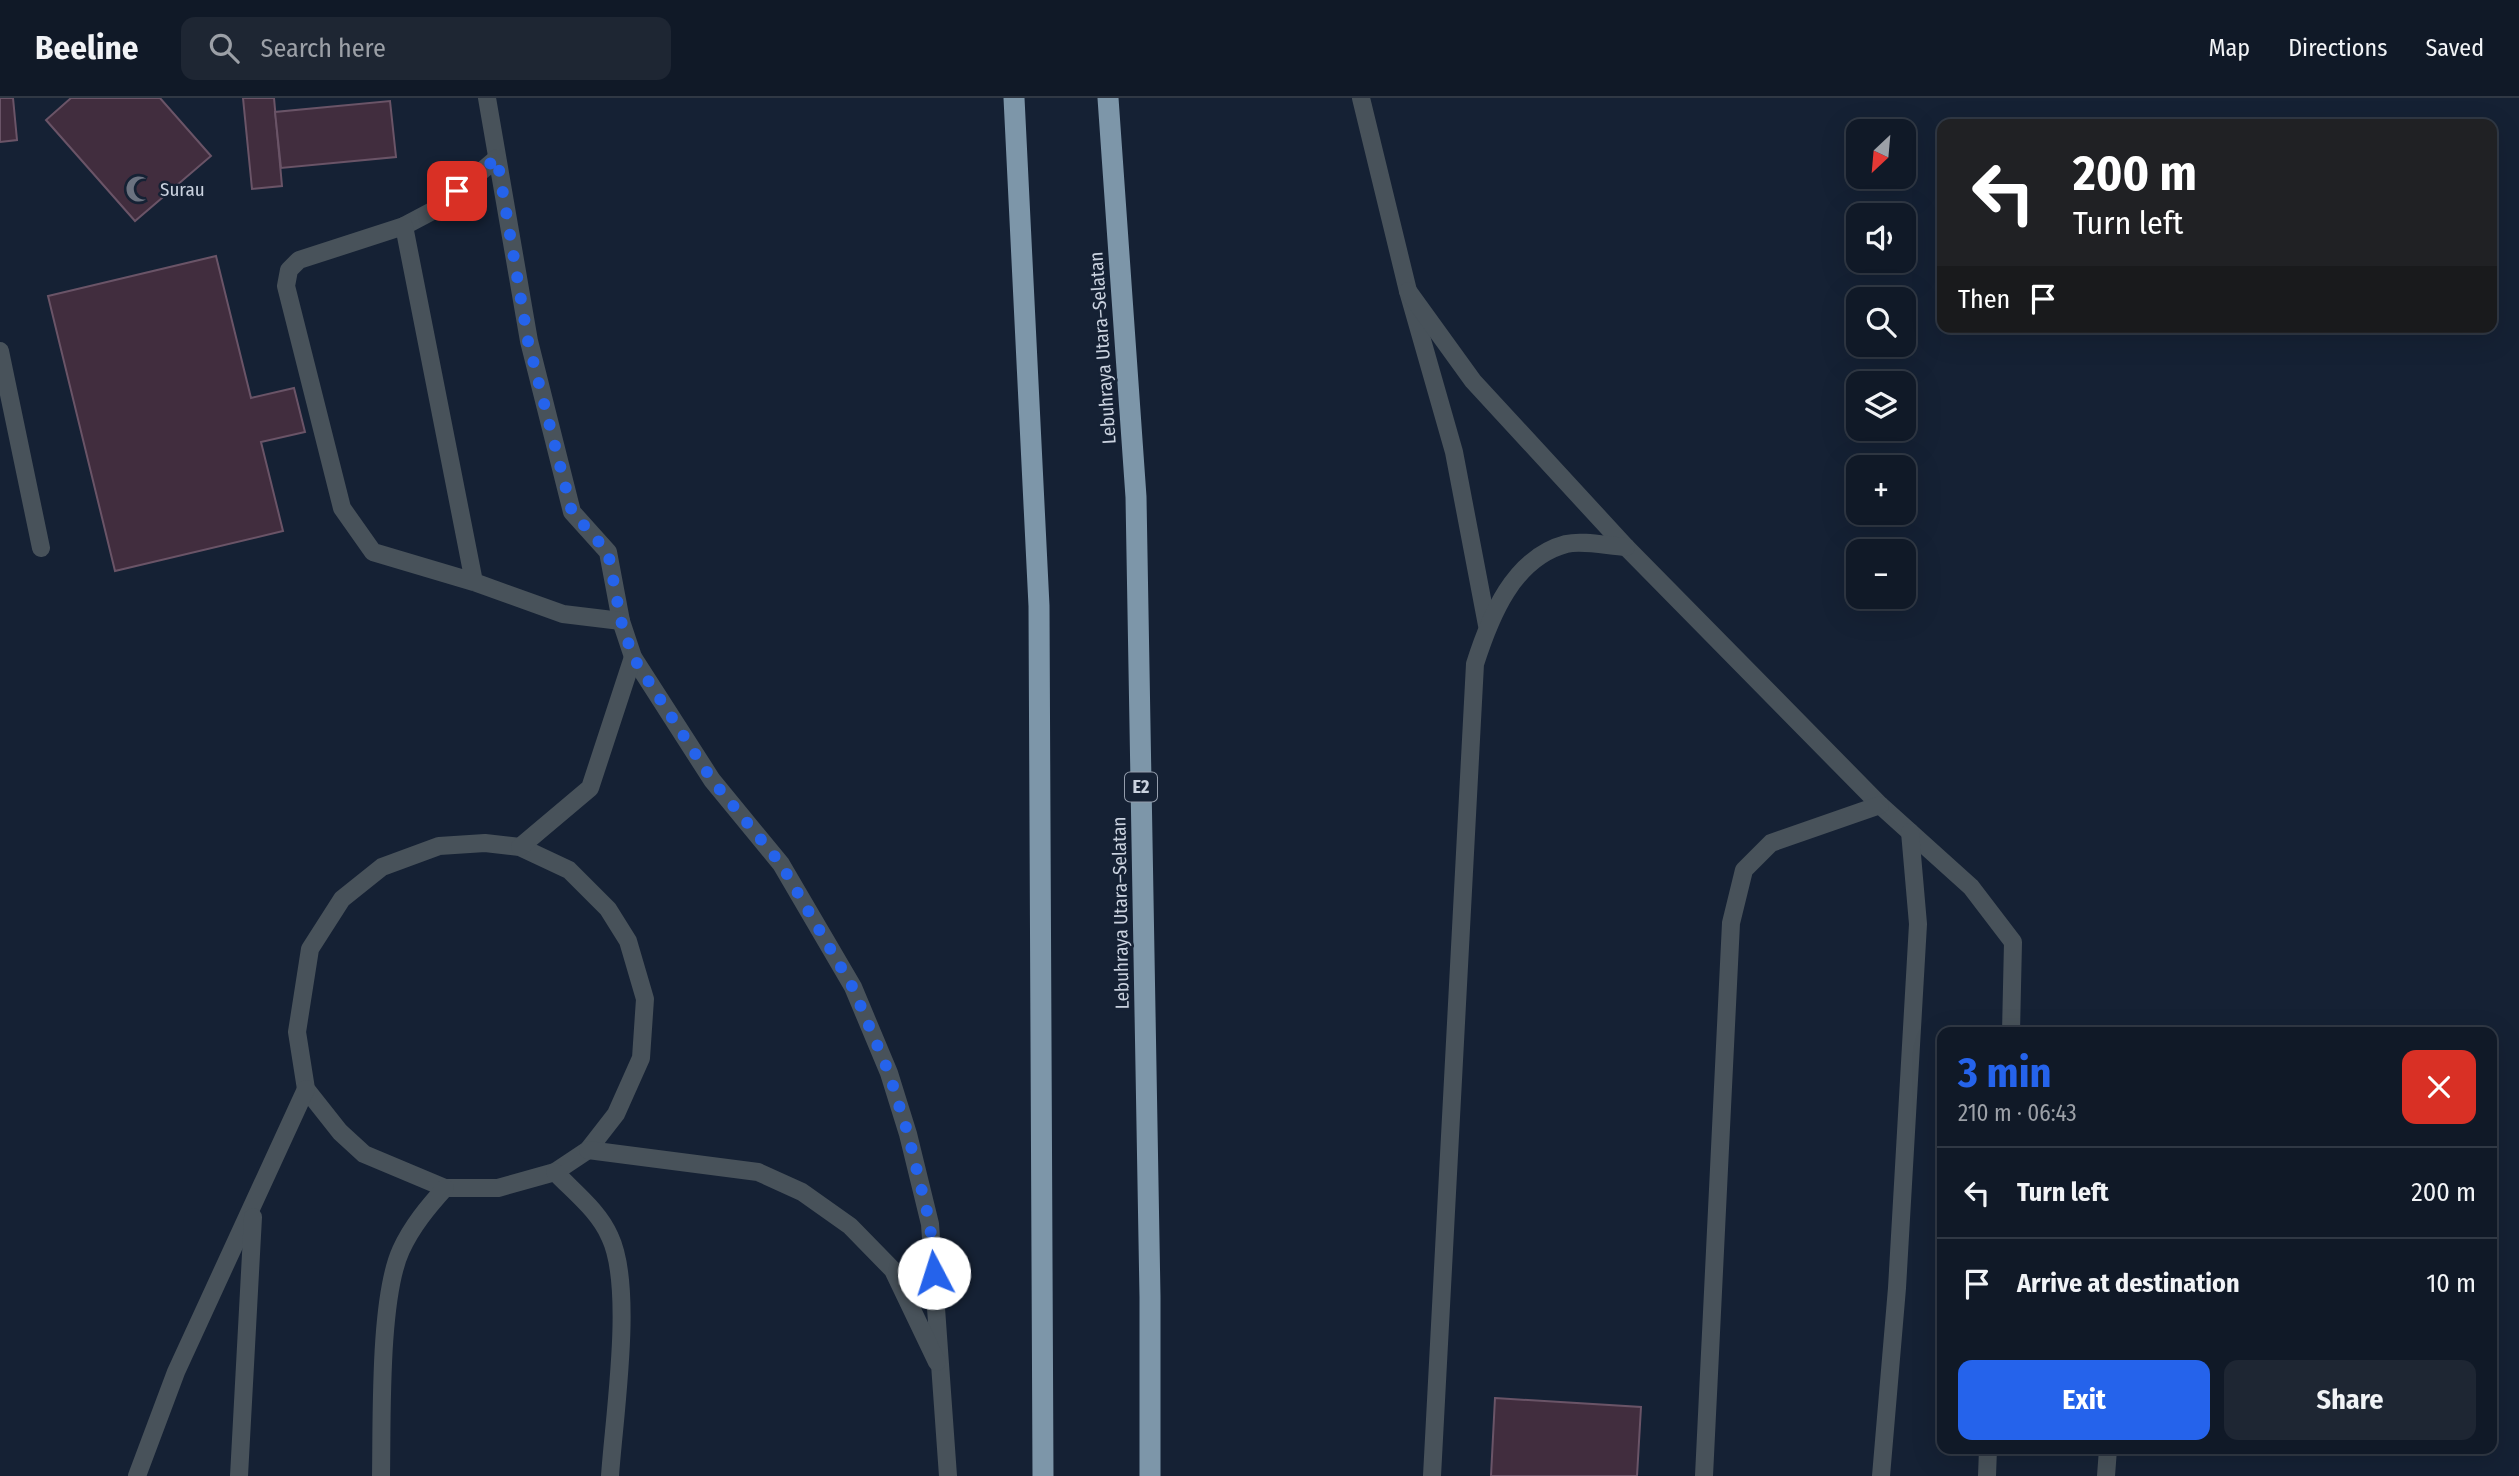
<!DOCTYPE html>
<html lang="en">
<head>
<meta charset="utf-8">
<style>
	body { margin:0; font-family:"Fira Sans Condensed",sans-serif; background:#1e2633; color:#f1f3f6; height:100vh; display:flex; flex-direction:column; font-size:26px; white-space:nowrap }
	* { box-sizing:border-box; margin:0 }
	p { font-size:23px; color:#9ca0a7 }
	.icon { flex:none; width:38px; height:38px; fill:none; stroke:currentColor; stroke-width:2; stroke-linecap:round; stroke-linejoin:round }
	.map { position:relative; flex:1; overflow:hidden }
	.side { position:absolute; left:1937px; top:929px; width:560px; height:427px; display:flex; flex-direction:column; background:#101927; border-radius:14px; box-shadow:0 7px 28px #0002,0 0 0 2px #303844 }
	.side>* { flex:none }
	.hud { position:absolute; left:1937px; top:21px; width:560px; height:214px; border-radius:14px; box-shadow:0 7px 28px #0002,0 0 0 2px #303844; background:#202124; color:#fff; overflow:hidden }
	.needle { width:46px; rotate:206deg }
	.fabs { position:absolute; left:1846px; top:21px; display:grid; gap:14px }
	.fabs a { display:grid; place-items:center; width:70px; height:70px; border-radius:14px; background:#101927; box-shadow:0 7px 28px #0002,0 0 0 2px #303844; font-size:35px }
	.pin { position:absolute; display:grid; place-items:center; width:60px; height:60px; color:#fff; margin:-30px; border-radius:14px; box-shadow:0 4px 10px #0006 }
	.me { position:absolute; width:77px; margin:-38px; rotate:355deg; stroke-linejoin:round; filter:drop-shadow(0 0 5px #0008) }
	.turn { display:flex; align-items:center; gap:24px; height:147px; padding:0 21px; font-size:32px }
	.turn .icon { width:91px; height:91px; stroke-width:2.5 }
	.turn b { display:block; font-size:49px; line-height:60px }
	.then { display:flex; align-items:center; height:66px; padding:0 21px; background:#0003; gap:14px; font-size:26px }
	.round { display:grid; place-items:center; flex:none; width:74px; height:74px; border-radius:14px; background:#1e2633 }
	.overview { display:flex; align-items:center; justify-content:space-between; height:119px; padding:0 21px }
	h1 { font-size:42px; font-weight:700; line-height:52px; color:#2563eb }
	.button { display:flex; gap:14px; margin-top:auto; padding:14px 21px }
	.button a { flex:1; height:80px; border-radius:14px; background:#2563eb; color:#fff; font-size:28px; font-weight:700; line-height:80px; text-align:center }
	.button a+a { background:#1e2633; color:#f1f3f6 }
	ul { padding:0; list-style:none }
	li { display:flex; align-items:center; gap:21px; height:91px; padding:0 21px; border-top:2px solid #303844 }
	li div { flex:1 }
	li b { display:block; font-size:26px }
	li em { font-style:normal }
	header { display:flex; align-items:center; gap:42px; box-sizing:border-box; height:98px; padding:0 35px; background:#101927; border-bottom:2px solid #303844 }
	header strong { font-size:33px }
	nav { display:flex; gap:38px; margin-inline-start:auto; font-size:24px }
	.search { width:490px; height:63px; background:#1e2633; display:flex; align-items:center; gap:18px; box-sizing:border-box; padding:0 24px; border-radius:14px; color:#9ca0a7; font-size:26px }
	.map>svg:first-child { display:block }
</style>
</head>
<body>
<header>
<strong>Beeline</strong>
<div class="search"><svg class="icon" aria-label="search" viewBox="0 0 24 24"><circle cx="10" cy="10" r="6"/><path d="M15 15l6 6"/></svg>Search here</div>
<nav><a>Map</a><a>Directions</a><a>Saved</a></nav>
</header>
<div class="map">
<svg width="2519" height="1378" viewBox="0 0 2519 1378">
	<rect width="100%" height="100%" fill="#152134"/>
	<g fill="#412d3e" stroke="#6a5467" stroke-width="2">
		<path d="M0 0H13L17 42 0 44Z"/>
		<path d="M71 0H160L211 58 135 123 46 22Z"/>
		<path d="M243 0H274L282 88 252 91Z"/>
		<path d="M390 3 396 59 281 70 275 14Z"/>
		<path d="M216 158 251 300 294 290 305 334 261 344 283 433 115 473 48 198Z"/>
		<path d="M1495 1300 1641 1309 1637 1378H1491Z"/>
	</g>
	<g fill="none" stroke-linecap="round" stroke-linejoin="round">
		<g stroke="#48525a" stroke-width="18">
			<path d="M487 0 529 243 572 414 608 454 621 523 633 559 712 682 781 766 853 889 889 975 908 1036 930 1126 948 1378"/>
			<path d="M1361 0 1408 193 1454 354 1487 527"/>
			<path d="M404 128 438 110 497 60"/>
			<path d="M1408 193 1473 283 1626 449 1880 707 1971 789 2013 844 2011 934"/>
			<path d="M0 253 41 450"/>
			<path d="M474 484 404 128 299 162 289 172 286 188 342 410 373 454 474 484 563 516 621 523"/>
			<path d="M485 745 520 749 569 772 608 811 628 843 645 901 641 960 616 1016 588 1052 555 1074 498 1090H445L364 1056 340 1034 306 991 297 934 310 851 342 801 382 769 439 748Z"/>
			<path d="M520 749 590 690 633 559"/>
			<path d="M588 1052 758 1074 802 1094 850 1128 893 1172 937 1264"/>
			<path d="M555 1074C574 1094 599 1113 610 1139 634 1190 614 1318 610 1378"/>
			<path d="M137 1378 176 1274 306 991"/>
			<path d="M239 1378 253 1119"/>
			<path d="M381 1378C382 1321 379 1200 401 1152 412 1128 428 1109 445 1090"/>
			<path d="M1432 1378 1475 566C1490 519 1513 460 1566 446 1583 442 1608 448 1626 449"/>
			<path d="M1704 1378 1731 825 1744 772 1771 745 1880 707"/>
			<path d="M1881 1378 1897 1190 1918 826 1910 734"/>
			<path d="M1987 1378 1988 1351"/>
			<path d="M2106 1378 2108 1351"/>
		</g>
		<g stroke="#7d96a9" stroke-width="21">
			<path d="M1014 0 1039 508 1043 1378"/>
			<path d="M1108 0 1136 399 1150 1199V1378"/>
		</g>
	</g>
	<g fill="none" stroke-linecap="round" stroke-linejoin="round">
		<path stroke="#2563eb" stroke-width="12" stroke-dasharray="0 21.6" d="M457 93 497 60 528 243 572 414 608 454 621 523 633 559 712 682 781 766 853 890 889 975 908 1036 930 1126 934 1175"/>
	</g>
	<defs>
		<g id="mosque-bare" transform="scale(2.1)"><path d="M3.5-4.9A6 6 0 1 0 3.5 4.9A5 5 0 1 1 3.5-4.9Z" fill="#6b7280" stroke="#152134" stroke-width="2.5" paint-order="stroke"/></g>
	</defs>
	<g fill-rule="evenodd">
		<use href="#mosque-bare" x="139" y="91"/>
	</g>
	<g text-anchor="middle" stroke-width="5" stroke-linejoin="round" paint-order="stroke">
		<rect fill="#152134" stroke="#949dac" stroke-width="2" x="1125" y="674.5" width="32" height="29" rx="5"/>
		<g font-size="18" font-weight="bold" fill="#cad2df">
			<text x="1141" y="695">E2</text>
		</g>
		<g font-size="19" fill="#cad2df" stroke="#152134" text-anchor="start">
			<text x="160" y="98">Surau</text>
		</g>
		<g font-size="19" fill="#cad2df" stroke="#152134">
			<text transform="translate(1102 250) rotate(-94)" y="7">Lebuhraya Utara–Selatan</text>
			<text transform="translate(1120 815) rotate(-91)" y="7">Lebuhraya Utara–Selatan</text>
		</g>
	</g>
</svg>
<div class="fabs">
<a><svg class="needle" viewBox="-14 -14 28 28"><path d="M0-13l5 13h-10z" fill="#e53935"/><path d="M0 13l5-13h-10z" fill="#9ca0a7"/></svg></a>
<a><svg class="icon" aria-label="sound" viewBox="0 0 24 24"><path d="M4 9h4l5-4v14l-5-4H4zM17 9q2 3 0 6"/></svg></a>
<a><svg class="icon" aria-label="search" viewBox="0 0 24 24"><circle cx="10" cy="10" r="6"/><path d="M15 15l6 6"/></svg></a>
<a><svg class="icon" aria-label="layers" viewBox="0 0 24 24"><path d="M12 4l9 5-9 5-9-5zM3 14l9 5 9-5"/></svg></a>
<a>+</a>
<a>−</a>
</div>
<div class="pin" style="left:457px;top:93px;background:#d93025"><svg class="icon" aria-label="arrive" viewBox="0 0 24 24"><path d="M6 21V4h12l-3 4 3 4H6"/></svg></div>
<svg class="me" style="left:934px;top:1175px" viewBox="-20 -20 40 40"><circle r="19" fill="#fff"/><path d="M0-13L10 11 0 6-10 11z" fill="#2563eb"/></svg>
<div class="hud">
<div class="turn"><svg class="icon" aria-label="left" viewBox="0 0 24 24"><path d="M17 20v-9H6M10 6l-5 5 5 5"/></svg><div><b>200 m</b>Turn left</div></div>
<div class="then">Then<svg class="icon" aria-label="arrive" viewBox="0 0 24 24"><path d="M6 21V4h12l-3 4 3 4H6"/></svg></div>
</div>
<section class="side">
<div class="overview"><div><h1>3 min</h1><p>210 m · 06:43</p></div><a class="round" style="background:#d93025;color:#fff"><svg class="icon" aria-label="close" viewBox="0 0 24 24"><path d="M6 6l12 12M18 6L6 18"/></svg></a></div>
<ul>
<li><svg class="icon" aria-label="left" viewBox="0 0 24 24"><path d="M17 20v-9H6M10 6l-5 5 5 5"/></svg><div><b>Turn left</b></div><em>200 m</em></li>
<li><svg class="icon" aria-label="arrive" viewBox="0 0 24 24"><path d="M6 21V4h12l-3 4 3 4H6"/></svg><div><b>Arrive at destination</b></div><em>10 m</em></li>
</ul>
<div class="button"><a>Exit</a><a>Share</a></div>
</section>
</div>
</body>
</html>
